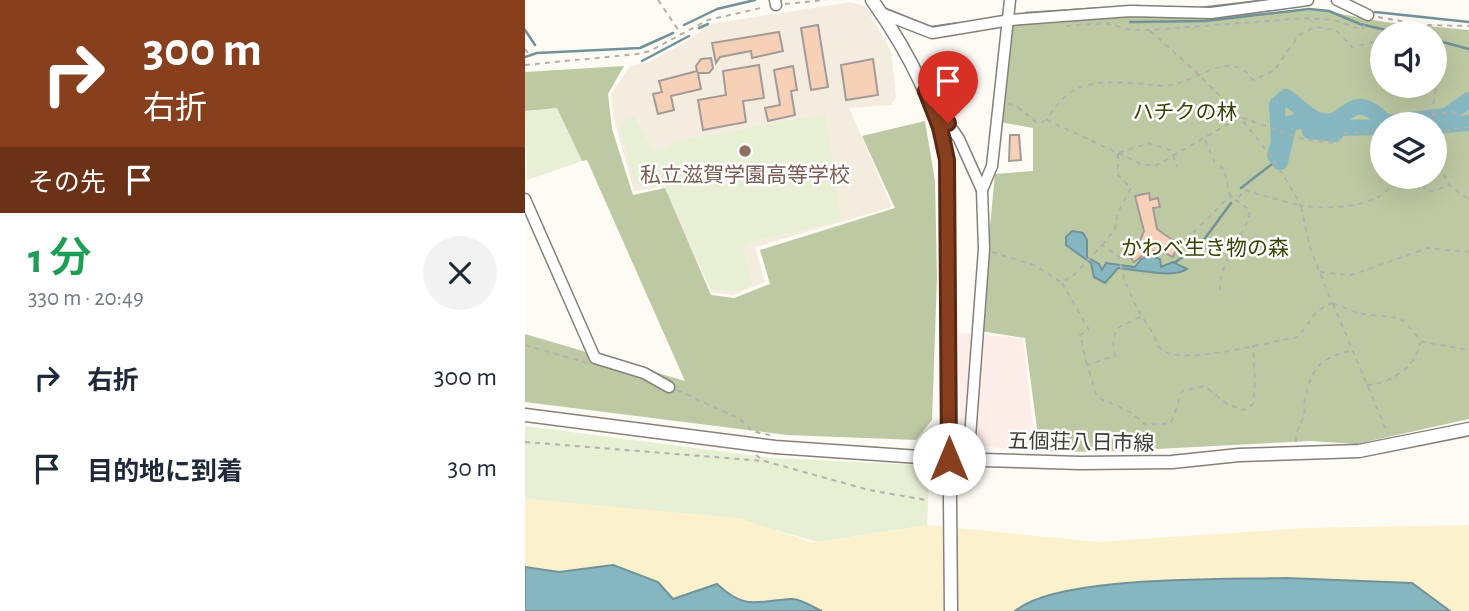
<!DOCTYPE html>
<html lang="ja">
<head>
<meta charset="utf-8">
<style>
	body { margin:0; font-family:"Alegreya Sans","Noto Sans JP",sans-serif; background:#f2f2f3; color:#1f2937; height:100vh; display:flex; flex-direction:column; font-size:26px; white-space:nowrap }
	* { box-sizing:border-box; margin:0 }
	p { font-size:23px; color:#747a83 }
	.icon { flex:none; width:38px; height:38px; fill:none; stroke:currentColor; stroke-width:2; stroke-linecap:round; stroke-linejoin:round }
	.map { position:relative; flex:1; overflow:hidden }
	.details { display:flex; flex-direction:column; background:#fff; width:525px }
	.details>* { flex:none }
	.top-card { background:#873f1e; color:#fff; overflow:hidden }
	.controls { position:absolute; left:845px; top:21px; display:grid; gap:14px }
	.controls a { display:grid; place-items:center; width:77px; height:77px; border-radius:50%; background:#fff; box-shadow:0 7px 28px #0002; font-size:35px }
	.pin { position:absolute; display:grid; place-items:center; width:60px; height:60px; color:#fff; margin:-72px -30px; border-radius:50% 50% 50% 0; rotate:-45deg; box-shadow:0 0 7px #0007 }
	.pin .icon { rotate:45deg }
	.me { position:absolute; width:77px; margin:-38px; rotate:0deg; stroke-linejoin:round; filter:drop-shadow(0 0 5px #0008) }
	.turn { display:flex; align-items:center; gap:24px; height:147px; padding:0 28px; font-size:32px }
	.turn .icon { width:91px; height:91px; stroke-width:2.5 }
	.turn b { display:block; font-size:49px; line-height:60px }
	.then { display:flex; align-items:center; height:66px; padding:0 28px; background:#0003; gap:14px; font-size:26px }
	.round { display:grid; place-items:center; flex:none; width:74px; height:74px; border-radius:37px; background:#f2f2f3 }
	.overview { display:flex; align-items:center; justify-content:space-between; height:119px; padding:0 28px }
	h1 { font-size:42px; font-weight:600; line-height:52px; color:#1e9e55 }
	ul { padding:0; list-style:none }
	li { display:flex; align-items:center; gap:21px; height:91px; padding:0 28px }
	li div { flex:1 }
	li b { display:block; font-size:26px }
	li em { font-style:normal }
	main { display:flex; flex:1; min-height:0 }
	.map>svg:first-child { display:block }
</style>
</head>
<body>
<main>
<section class="details">
<div class="top-card">
<div class="turn"><svg class="icon" aria-label="right" viewBox="0 0 24 24"><path d="M7 20v-9h11M14 6l5 5-5 5"/></svg><div><b>300 m</b>右折</div></div>
<div class="then">その先<svg class="icon" aria-label="arrive" viewBox="0 0 24 24"><path d="M6 21V4h12l-3 4 3 4H6"/></svg></div>
</div>
<div class="overview"><div><h1>1 分</h1><p>330 m · 20:49</p></div><a class="round"><svg class="icon" aria-label="close" viewBox="0 0 24 24"><path d="M6 6l12 12M18 6L6 18"/></svg></a></div>
<ul>
<li><svg class="icon" aria-label="right" viewBox="0 0 24 24"><path d="M7 20v-9h11M14 6l5 5-5 5"/></svg><div><b>右折</b></div><em>300 m</em></li>
<li><svg class="icon" aria-label="arrive" viewBox="0 0 24 24"><path d="M6 21V4h12l-3 4 3 4H6"/></svg><div><b>目的地に到着</b></div><em>30 m</em></li>
</ul>
</section>
<div class="map">
<svg width="944" height="611" viewBox="0 0 944 611">
	<rect width="100%" height="100%" fill="#fefaf4"/>
	<path fill="#f4eddf" d="M326 2 340 6 366 51 371 97 366 105 324 108 367 207 230 247 240 282 208 295 187 292 136 187 109 191 88 115 86 94 105 66 121 63 156 45 186 24Z"/>
	<path fill="#fdede9" d="M433 333 498 338 511 454 442 443 436 438Z"/>
	<g fill="#e7efd4">
		<path d="M32 108 57 161 2 180 0 111Z"/>
		<path d="M300 114 316 221 225 242 218 246 227 285 211 292 186 289 140 185 110 184 94 122 109 117 129 152 158 140Z"/>
		<path d="M0 426 247 458 393 465 404 484 402 525 293 542 207 518 0 499Z"/>
	</g>
	<g fill="#bdc9a2" fill-rule="evenodd">
		<path d="M794 10 860 22 944 30V419L831 444 785 441 573 452 515 451 500 338 455 331 470 174 508 171V128L469 121 482 24 577 14 673 17ZM858 33H910V86H858ZM858 124H910V177H858Z"/>
		<path d="M99 66 83 94 87 129 108 195 140 188 186 295 209 298 245 284 235 250 370 208 337 136 400 121 410 181 412 277 407 420 391 440 262 435 0 402V334L160 381 62 160 57 161 32 108 0 111V72Z"/>
	</g>
	<path fill="#fbf1cc" d="M0 499 215 518 288 543 402 525 572 542 781 528 944 525V611H0Z"/>
	<g fill="#86b7c1" stroke="#709298" stroke-width="2">
		<path d="M547 231 558 233 562 240V257L574 264 577 270 581 263 610 267 616 259 627 256 635 259 636 267 648 262 662 269C649 279 609 269 593 268L580 283 569 277 566 263 541 245V237Z"/>
		<path d="M88 565 133 582 148 599 192 584C221 611 230 601 267 599 276 599 288 607 297 611H0V567L34 572Z"/>
		<path d="M761 578 887 583 925 611H490C533 575 700 580 761 578Z"/>
	</g>
	<g fill="none" stroke-linecap="round" stroke-linejoin="round">
		<g stroke="#709298" stroke-width="2.5">
			<path d="M675 8 743 0"/>
			<path d="M361 9 406 27 434 23"/>
			<path d="M850 12 944 22"/>
			<path d="M501 13 613 6"/>
			<path d="M605 22 680 21 784 9 804 11 835 24 874 33"/>
			<path d="M159 25 192 9 230 0"/>
			<path d="M174 28 183 24"/>
			<path d="M0 30 10 45"/>
			<path d="M910 40 944 49"/>
			<path d="M0 57 12 53 115 48 148 33"/>
			<path d="M117 61 164 36"/>
			<path d="M716 188 747 164"/>
			<path d="M649 263 675 245 706 203"/>
		</g>
		<g stroke="#86b7c1" stroke-width="16">
			<path d="M910 126 944 123"/>
			<path d="M858 127 813 128 810 134 785 131 783 121 777 120 764 124 755 162 750 155 754 142 752 105 761 97C771 103 781 116 793 120 823 131 823 83 861 123L921 116 944 100"/>
		</g>
	</g>
	<g fill="#f6d1b8" stroke="#a29b97" stroke-width="2">
		<path d="M293 25 303 87 286 90 276 28Z"/>
		<path d="M254 32 258 51 227 58 226 51 195 57 191 63 187 43Z"/>
		<path d="M186 58 188 68 184 73H173L176 89 146 96 149 110 133 114 128 94 137 92 134 81 172 71 171 66 176 59Z"/>
		<path d="M348 59 353 95 321 100 316 65Z"/>
		<path d="M234 65 239 98 218 101 221 122 178 130 173 100 201 95 198 71Z"/>
		<path d="M268 66 272 90 266 91 270 115 243 121 240 108 255 105 249 70Z"/>
		<path d="M485 135H494L496 160 484 161Z"/>
		<path d="M624 193 625 200 633 198 635 207 628 208 632 229 653 244 648 257 636 251H623L609 262 601 251 615 241 619 231 610 196Z"/>
	</g>
	<g fill="none" stroke-linecap="round" stroke-linejoin="round">
		<g stroke="#84817b" stroke-width="13">
			<g id="minor">
				<path d="M250 0 251 5"/>
				<path d="M812 0 843 15"/>
				<path d="M356 13 407 33 485 20 605 11 686 13 783 0"/>
				<path d="M406 98 434 139 457 190"/>
				<path d="M0 199 70 358 119 373 144 387"/>
				<path d="M445 437 459 249 457 190 467 166 485 0"/>
			</g>
		</g>
		<g stroke="#84817b" stroke-width="15">
			<g id="major">
				<path d="M347 0C381 48 410 102 422 160L426 611"/>
				<path d="M0 415 250 447 424 459 555 463 647 462 714 455 834 451 944 429"/>
			</g>
		</g>
		<g stroke="#b3b0ac" stroke-width="2" stroke-dasharray="5 5" stroke-linecap="butt">
			<path d="M133 0 156 34"/>
			<path d="M260 4 300 0"/>
			<path d="M853 17 897 25 944 26"/>
			<path d="M541 26 581 23 606 30H624L782 18 809 20 837 30 840 23"/>
			<path d="M625 31C684 82 740 136 776 206 800 208 830 209 853 197 863 192 868 182 879 177"/>
			<path d="M0 49 3 53 0 54"/>
			<path d="M0 65 112 54 125 51 183 20 240 7"/>
			<path d="M483 104 493 107 512 123 520 121"/>
			<path d="M907 115 927 112 944 117"/>
			<path d="M907 124C905 107 913 94 910 77"/>
			<path d="M910 132 944 127"/>
			<path d="M680 140 690 163 699 169 705 196 725 210C720 241 692 261 695 293"/>
			<path d="M593 153 616 164 630 166 715 117 781 140 811 143 820 133 858 132"/>
			<path d="M594 153 624 143 647 151 652 167"/>
			<path d="M910 156 924 185 944 199"/>
			<path d="M894 177 898 178 900 190 909 191 923 185"/>
			<path d="M577 245 590 230 592 214 606 188 593 175V153L522 120C546 77 575 81 619 84 628 85 638 87 646 85 675 80 706 48 728 80L749 71 774 35 790 27 811 30 827 47 852 41 858 44"/>
			<path d="M467 252 509 265 536 282 548 276 577 245 594 257C599 284 610 308 626 330 631 338 630 347 640 352 664 364 743 342 773 337L793 310 807 303 785 248 776 206 719 190 714 197 705 196 650 251"/>
			<path d="M795 272 826 275 903 248 944 252"/>
			<path d="M537 283 564 330 555 335 562 365"/>
			<path d="M808 303C820 308 832 314 845 315 875 317 878 316 895 341L944 350"/>
			<path d="M808 304 863 434"/>
			<path d="M615 317 592 328 588 341 590 356 562 365 572 397 605 412 621 425 646 423 657 391 679 386 704 405 719 410 728 404 730 384 728 345"/>
			<path d="M0 345 63 363"/>
			<path d="M842 385C866 383 892 367 895 342"/>
			<path d="M152 390 215 419 227 431 249 436"/>
			<path d="M0 442 239 461"/>
			<path d="M771 442C772 427 774 428 779 416 780 411 779 404 780 399 787 367 795 358 827 350"/>
			<path d="M231 455 239 461 344 490 401 500"/>
		</g>
		<use href="#minor" stroke="#fff" stroke-width="10"/>
		<use href="#major" stroke="#fff" stroke-width="12"/>
	</g>
	<g fill="none" stroke-linecap="round" stroke-linejoin="round">
		<g stroke="#582914" stroke-width="18">
			<path id="route" d="M423 123 401 91 415 127 422 160 424 459"/>
		</g>
		<use href="#route" stroke="#873f1e" stroke-width="12"/>
	</g>
	<circle fill="#8d6e63" stroke="#fff" stroke-width="2.5" cx="220" cy="151" r="7"/>
	<g text-anchor="middle" stroke-width="5" stroke-linejoin="round" paint-order="stroke">
		<g font-size="21" fill="#374404" stroke="#fff">
			<text x="660" y="119">ハチクの林</text>
			<text x="680" y="255">かわべ生き物の森</text>
		</g>
		<g font-size="21" fill="#785e54" stroke="#fff">
			<text x="220" y="182">私立滋賀学園高等学校</text>
		</g>
		<g font-size="21" fill="#3e3d3a" stroke="#fff">
			<text transform="translate(556 442) rotate(1)" y="7">五個荘八日市線</text>
		</g>
	</g>
</svg>
<div class="controls">
<a><svg class="icon" aria-label="sound" viewBox="0 0 24 24"><path d="M4 9h4l5-4v14l-5-4H4zM17 9q2 3 0 6"/></svg></a>
<a><svg class="icon" aria-label="layers" viewBox="0 0 24 24"><path d="M12 4l9 5-9 5-9-5zM3 14l9 5 9-5"/></svg></a>
</div>
<div class="pin" style="left:423px;top:123px;background:#d93025"><svg class="icon" aria-label="arrive" viewBox="0 0 24 24"><path d="M6 21V4h12l-3 4 3 4H6"/></svg></div>
<svg class="me" style="left:424px;top:459px" viewBox="-20 -20 40 40"><circle r="19" fill="#fff"/><path d="M0-13L10 11 0 6-10 11z" fill="#873f1e"/></svg>
</div>
</main>
</body>
</html>
